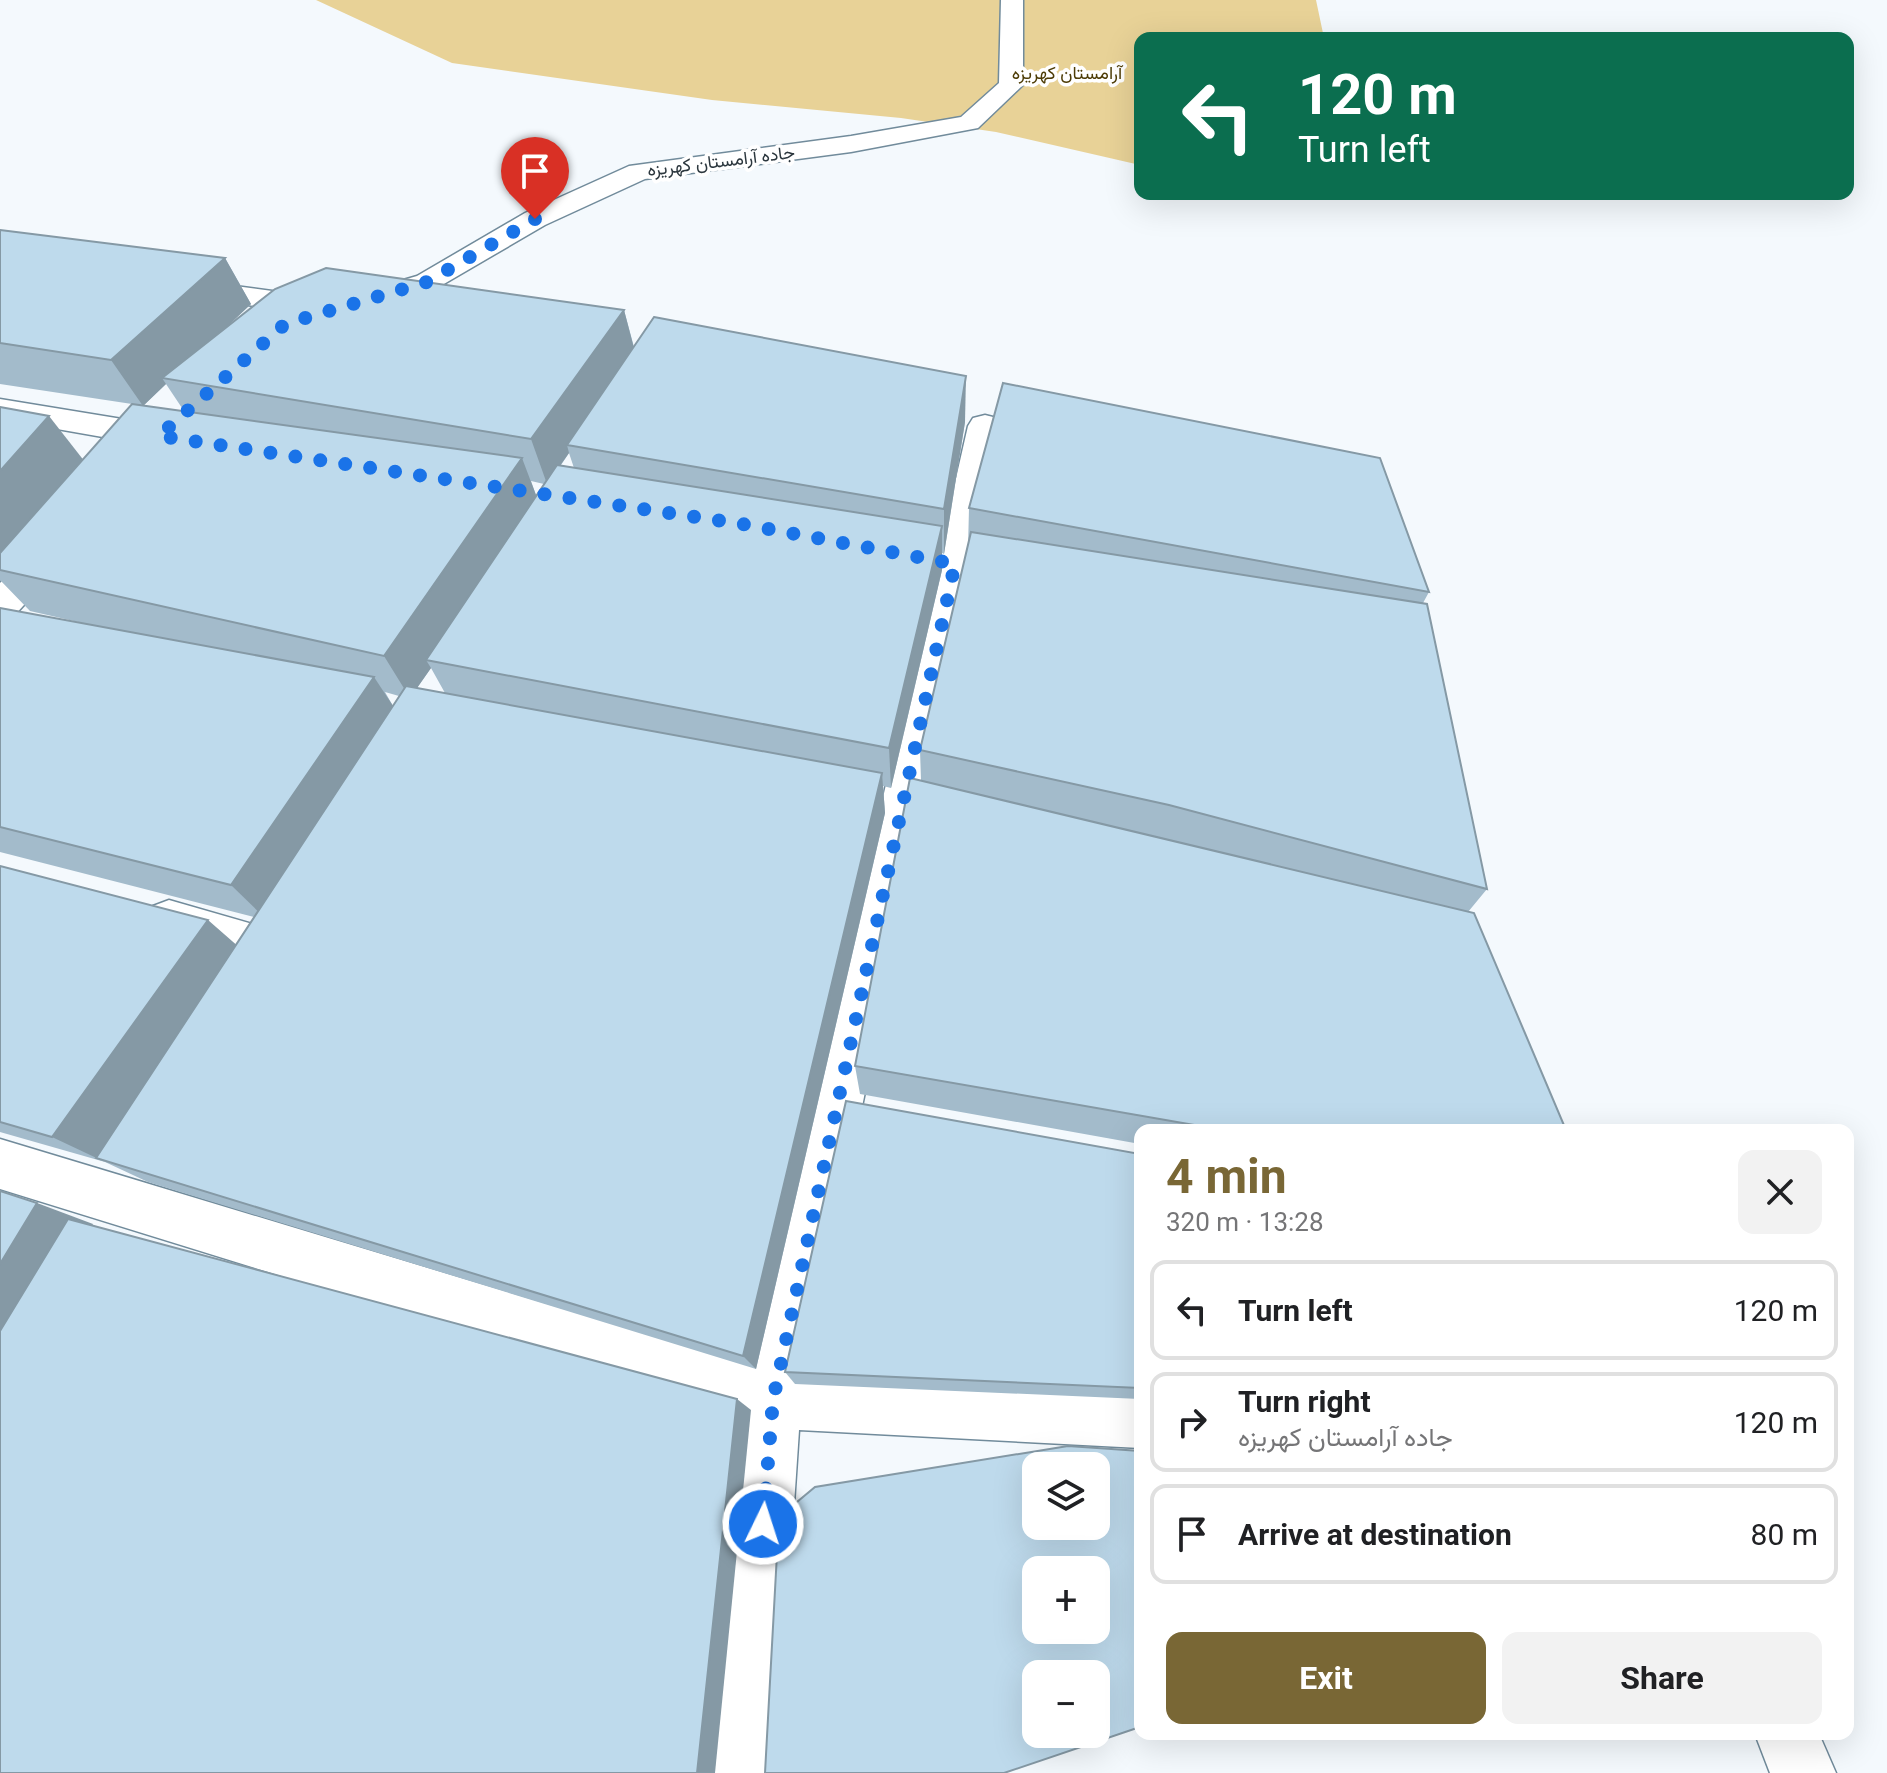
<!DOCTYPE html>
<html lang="en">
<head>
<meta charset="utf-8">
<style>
	body { margin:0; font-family:Roboto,Vazirmatn,sans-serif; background:#f2f2f2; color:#202124; height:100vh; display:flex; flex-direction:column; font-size:30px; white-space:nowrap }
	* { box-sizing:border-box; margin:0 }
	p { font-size:26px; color:#757577 }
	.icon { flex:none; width:44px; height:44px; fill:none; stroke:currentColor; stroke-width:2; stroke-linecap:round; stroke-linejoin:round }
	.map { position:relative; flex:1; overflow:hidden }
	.drawer { position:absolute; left:1134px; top:1124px; width:720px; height:616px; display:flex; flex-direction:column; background:#fff; border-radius:16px; box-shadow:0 8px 32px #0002 }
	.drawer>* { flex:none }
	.banner { position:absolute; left:1134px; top:32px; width:720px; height:168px; border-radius:16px; box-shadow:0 8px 32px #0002; background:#0b6e4f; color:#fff; overflow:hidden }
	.buttons { position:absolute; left:1022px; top:1452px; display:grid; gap:16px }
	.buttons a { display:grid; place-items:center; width:88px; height:88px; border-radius:16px; background:#fff; box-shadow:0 8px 32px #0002; font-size:40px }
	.pin { position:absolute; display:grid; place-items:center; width:68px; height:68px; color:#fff; margin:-82px -34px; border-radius:50% 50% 50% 0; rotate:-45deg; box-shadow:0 0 8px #0007 }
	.pin .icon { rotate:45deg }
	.me { position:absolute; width:88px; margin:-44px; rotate:4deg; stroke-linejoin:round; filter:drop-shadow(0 0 6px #0008) }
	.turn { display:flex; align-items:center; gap:28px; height:168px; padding:0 32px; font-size:36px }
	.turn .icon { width:104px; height:104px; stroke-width:2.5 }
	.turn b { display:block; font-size:56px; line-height:68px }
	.round { display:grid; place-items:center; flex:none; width:84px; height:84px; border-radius:16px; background:#f2f2f2 }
	.head { display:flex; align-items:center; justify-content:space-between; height:136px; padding:0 32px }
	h1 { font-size:48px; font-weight:700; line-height:60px; color:#796735 }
	.action { display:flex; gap:16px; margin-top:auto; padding:16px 32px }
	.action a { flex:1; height:92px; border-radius:16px; background:#796735; color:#fff; font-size:32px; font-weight:700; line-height:92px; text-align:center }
	.action a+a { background:#f2f2f2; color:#202124 }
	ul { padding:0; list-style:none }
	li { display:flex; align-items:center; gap:24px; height:100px; margin:0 16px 12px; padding:0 16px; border:4px solid #e0e0e0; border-radius:16px }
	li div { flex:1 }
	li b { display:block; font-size:30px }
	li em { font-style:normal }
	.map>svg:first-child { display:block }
</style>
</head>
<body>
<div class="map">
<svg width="1887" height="1773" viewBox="0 0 1887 1773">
	<rect width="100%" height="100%" fill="#f4f9fd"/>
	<path fill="#e8d297" d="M316 0H1316L1324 38H1140V165L996 132 901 118 712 100 452 63Z"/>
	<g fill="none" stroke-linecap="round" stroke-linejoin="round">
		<g stroke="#718b9b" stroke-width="3">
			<g id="minor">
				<path d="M1001 0H1023V85L978 128 851 152 645 179 545 225 437 288 369 308 358 305 354 299 358 293 417 276 525 213 629 166 851 136 961 117 999 83Z"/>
				<path d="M190 280 324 298 335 301 339 307 335 313 324 316 179 295 175 289 179 283Z"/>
				<path d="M0 399 171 427 183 430 188 438 183 446 171 449 0 419Z"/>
				<path d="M985 415 997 418 1002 426 807 1374 1140 1392V1448L799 1430 776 1773H710L743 1419 0 1189V1139L753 1366 968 426 973 418Z"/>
				<path d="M53 537 66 541 71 550 66 559 13 617 0 621V583L40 541Z"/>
				<path d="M169 900 284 933 291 947 284 961 268 967 153 934 147 920 153 906Z"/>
				<path d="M1755 1734H1819L1836 1773H1770Z"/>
			</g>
		</g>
		<use href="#minor" fill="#fff" fill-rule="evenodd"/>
	</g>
	<g fill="#a3bbcb" fill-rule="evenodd">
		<path d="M0 230 225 258 251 304 225 328 624 310 634 347 965 422 944 554 942 553V570L891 788 883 786 885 813 756 1369 148 1182 105 1162 0 1132V866L236 945 254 917 0 852V608L87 624 30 611 0 580V407L83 459 132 404 0 384ZM166 384 184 411 143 406ZM569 453 574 468 561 465ZM531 481 544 484 536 495ZM431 668 445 693 417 688ZM385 692 399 696 393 706Z"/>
		<path d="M969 508 1429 592 1423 603 1487 889 1468 912 1566 1130H1140V1144L860 1094 855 1066 921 781 920 750 968 548Z"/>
		<path d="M1140 1154V1399L795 1384 785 1372Z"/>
	</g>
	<g fill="#8599a5">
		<path d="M225 258 251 304 171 380 162 378 166 384 143 406 111 360Z"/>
		<path d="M624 310 636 356 567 445 569 453 547 484 531 439Z"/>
		<path d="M966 376 965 422 944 554V509Z"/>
		<path d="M49 416 85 462 0 563V471Z"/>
		<path d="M522 458 539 503 426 660 431 668 410 698 384 656Z"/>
		<path d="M942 526V570L891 788 889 748Z"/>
		<path d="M374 677 401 718 268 921 231 885Z"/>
		<path d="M882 773 885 813 756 1369 743 1356Z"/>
		<path d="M208 920 248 955 96 1158 105 1162 52 1137Z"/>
		<path d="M37 1203 93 1224 0 1388V1264Z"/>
		<path d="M737 1399 751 1410 715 1773H697Z"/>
	</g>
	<g fill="#bedaec" stroke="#8599a5" stroke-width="2" fill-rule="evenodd">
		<path d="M0 230 225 258 111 360 0 343Z"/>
		<path d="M326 268 624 310 531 439 162 378 275 289Z"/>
		<path d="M654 317 966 376 944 509 567 445Z"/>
		<path d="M1003 383 1380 458 1429 592 969 508Z"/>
		<path d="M132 404 522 458 384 656 0 570V553Z"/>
		<path d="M0 407 49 416 0 471Z"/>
		<path d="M557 465 942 526 889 748 426 660Z"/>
		<path d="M971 532 1427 604 1487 889 1169 805 920 750Z"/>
		<path d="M0 608 374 677 231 885 0 827Z"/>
		<path d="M406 686 882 773 743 1356 96 1158Z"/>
		<path d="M910 778 1474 913 1566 1130H1223L855 1066Z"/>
		<path d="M0 866 208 920 52 1137 0 1122Z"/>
		<path d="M846 1101 1140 1154V1388L785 1372Z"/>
		<path d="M0 1191 37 1203 0 1264Z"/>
		<path d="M68 1219 737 1399 697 1773H0V1331Z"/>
		<path d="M1068 1446 1140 1451V1727L1004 1773H765L779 1517 815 1487ZM1036 1466H1096V1526H1036ZM1036 1570H1096V1630H1036ZM1036 1674H1096V1734H1036Z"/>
		<path d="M1790 1734H1815L1816 1738Z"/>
	</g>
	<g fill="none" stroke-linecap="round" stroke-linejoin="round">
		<path stroke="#1a73e8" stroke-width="14" stroke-dasharray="0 25.2" d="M535 219 427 282 285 324 159 436 742 524 955 564 773 1400 763 1524"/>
	</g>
	<g text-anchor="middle" stroke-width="7" stroke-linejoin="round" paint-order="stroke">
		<g font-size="18" fill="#4d3c06" stroke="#fff">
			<text x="1067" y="79">آرامستان کهریزه</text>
		</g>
		<g font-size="18" fill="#2c373e" stroke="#fff">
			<text transform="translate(721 161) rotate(-7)" y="6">جاده آرامستان کهریزه</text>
		</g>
	</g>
</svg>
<div class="buttons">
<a><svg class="icon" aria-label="layers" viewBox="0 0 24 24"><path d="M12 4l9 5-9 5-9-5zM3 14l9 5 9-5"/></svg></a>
<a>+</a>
<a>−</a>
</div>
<div class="pin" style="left:535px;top:219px;background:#d93025"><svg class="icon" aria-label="arrive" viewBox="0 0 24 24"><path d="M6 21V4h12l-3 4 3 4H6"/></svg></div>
<svg class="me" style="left:763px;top:1524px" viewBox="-20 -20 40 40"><circle r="17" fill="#1a73e8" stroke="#fff" stroke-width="3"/><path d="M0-11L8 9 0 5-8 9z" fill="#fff"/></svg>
<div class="banner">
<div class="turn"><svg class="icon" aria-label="left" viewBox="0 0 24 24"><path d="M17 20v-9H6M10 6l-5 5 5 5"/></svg><div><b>120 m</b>Turn left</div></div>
</div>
<section class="drawer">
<div class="head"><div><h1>4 min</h1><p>320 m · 13:28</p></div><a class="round"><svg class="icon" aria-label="close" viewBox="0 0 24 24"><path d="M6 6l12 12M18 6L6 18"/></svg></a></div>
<ul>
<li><svg class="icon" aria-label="left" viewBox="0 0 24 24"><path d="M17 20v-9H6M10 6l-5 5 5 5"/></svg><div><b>Turn left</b></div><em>120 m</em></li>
<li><svg class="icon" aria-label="right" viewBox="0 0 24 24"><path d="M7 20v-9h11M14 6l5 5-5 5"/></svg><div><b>Turn right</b><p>جاده آرامستان کهریزه</p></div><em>120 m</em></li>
<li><svg class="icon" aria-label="arrive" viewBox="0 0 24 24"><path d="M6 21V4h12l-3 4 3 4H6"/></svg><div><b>Arrive at destination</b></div><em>80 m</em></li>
</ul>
<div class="action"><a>Exit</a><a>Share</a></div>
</section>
</div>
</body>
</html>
